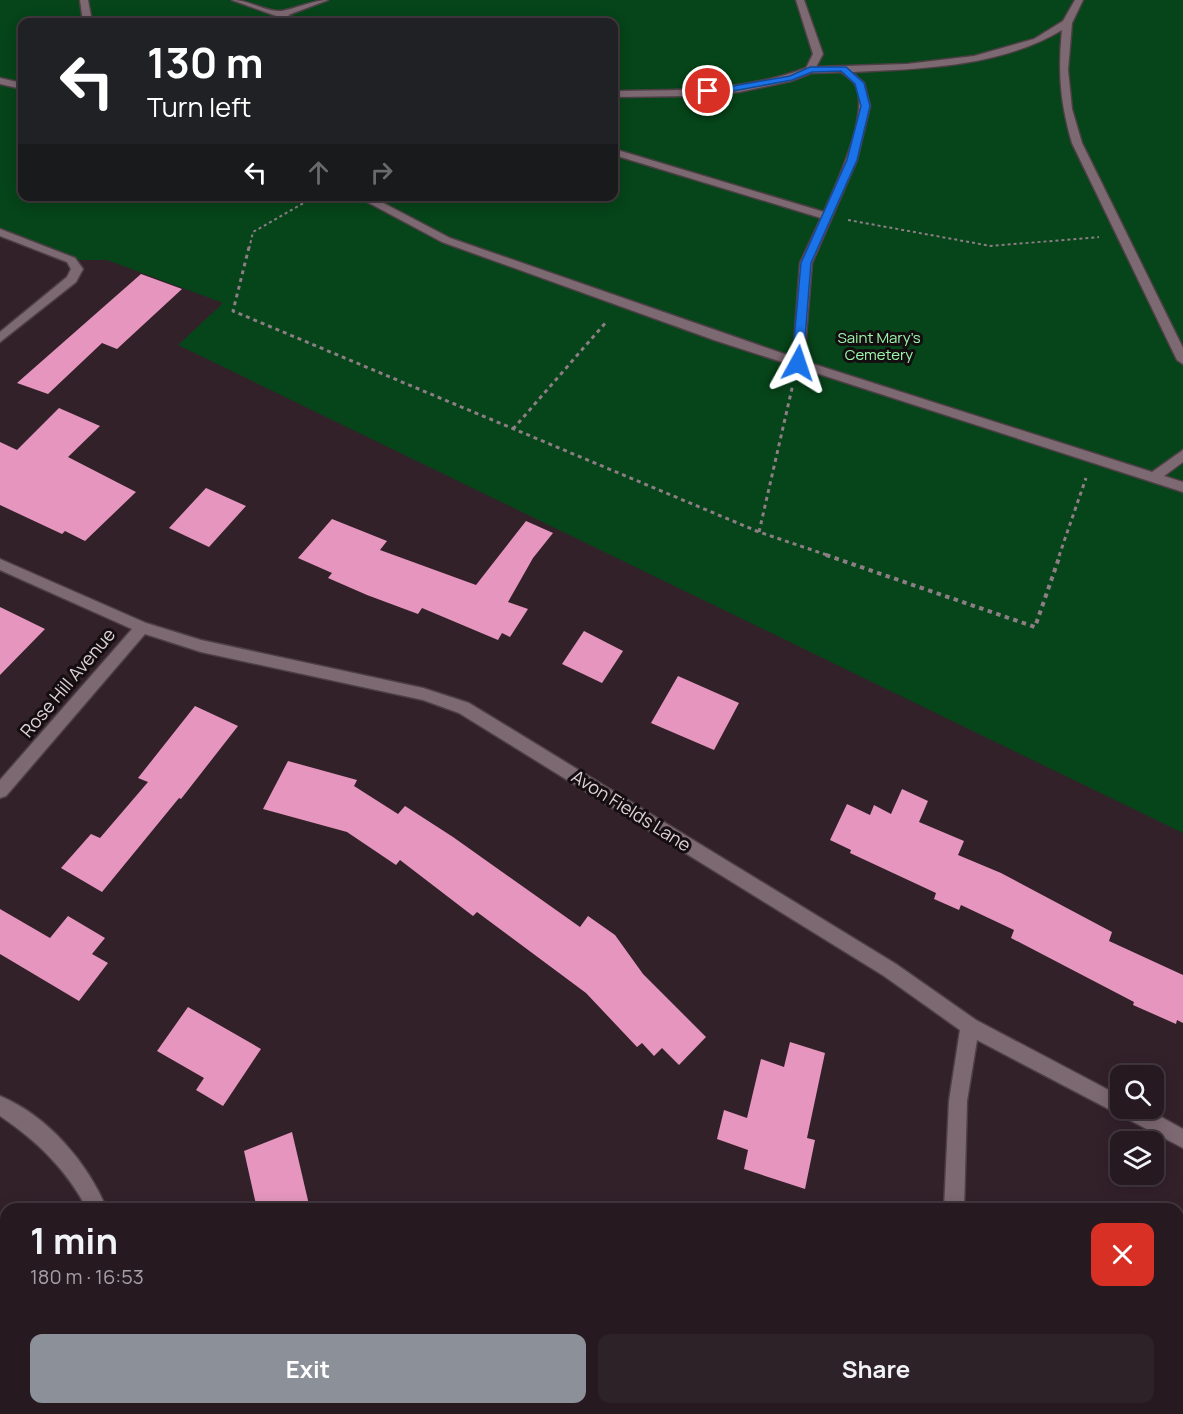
<!DOCTYPE html>
<html lang="en">
<head>
<meta charset="utf-8">
<style>
	body { margin:0; font-family:Manrope,sans-serif; background:#2e2229; color:#f1f3f6; height:100vh; display:flex; flex-direction:column; font-size:22px; white-space:nowrap }
	* { box-sizing:border-box; margin:0 }
	p { font-size:20px; color:#a4a0a5 }
	.icon { flex:none; width:33px; height:33px; fill:none; stroke:currentColor; stroke-width:2; stroke-linecap:round; stroke-linejoin:round }
	.map { position:relative; flex:1; overflow:hidden }
	.details { position:absolute; left:0px; top:1203px; width:1184px; height:212px; display:flex; flex-direction:column; background:#261920; border-radius:18px 18px 0 0; box-shadow:0 3px 15px #0003,0 0 0 2px #42383e }
	.details>* { flex:none }
	.guide { position:absolute; left:18px; top:18px; width:600px; height:183px; border-radius:12px; box-shadow:0 3px 15px #0003,0 0 0 2px #42383e; background:#202124; color:#fff; overflow:hidden }
	.tools { position:absolute; left:1110px; top:1065px; display:grid; gap:12px }
	.tools a { display:grid; place-items:center; width:54px; height:54px; border-radius:12px; background:#261920; box-shadow:0 3px 15px #0003,0 0 0 2px #42383e; font-size:30px }
	.pin { position:absolute; display:grid; place-items:center; width:51px; height:51px; color:#fff; margin:-26px; border:3px solid #fff; border-radius:50%; box-shadow:0 2px 6px #0007 }
	.me { position:absolute; width:66px; margin:-33px; rotate:5deg; stroke-linejoin:round; filter:drop-shadow(0 0 4px #0008) }
	.turn { display:flex; align-items:center; gap:21px; height:126px; padding:0 30px; font-size:27px }
	.turn .icon { width:78px; height:78px; stroke-width:2.5 }
	.turn b { display:block; font-size:42px; line-height:51px }
	.lanes { display:flex; align-items:center; height:57px; padding:0 30px; background:#0003; justify-content:center; gap:30px; direction:ltr }
	.lanes .off { opacity:.35 }
	.round { display:grid; place-items:center; flex:none; width:63px; height:63px; border-radius:12px; background:#2e2229 }
	.overview { display:flex; align-items:center; justify-content:space-between; height:102px; padding:0 30px }
	h1 { font-size:36px; font-weight:700; line-height:45px }
	.primary-button { display:flex; gap:12px; margin-top:auto; padding:12px 30px }
	.primary-button a { flex:1; height:69px; border-radius:12px; background:#8c9099; color:#fff; font-size:24px; font-weight:700; line-height:69px; text-align:center }
	.primary-button a+a { background:#2e2229; color:#f1f3f6 }
	.map>svg:first-child { display:block }
</style>
</head>
<body>
<div class="map">
<svg width="1183" height="1414" viewBox="0 0 1183 1414">
	<rect width="100%" height="100%" fill="#33212a"/>
	<path fill="#064419" fill-rule="evenodd" d="M0 0H1183V833L178 345 223 303 107 260H71L0 232ZM22 22H614V196H22Z"/>
	<g fill="#e696be">
		<path d="M141 274 182 289 117 349 102 343 48 394 17 383Z"/>
		<path d="M59 408 100 426 68 457 136 492 85 541 65 531 62 534 0 505V442L17 450Z"/>
		<path d="M206 488 246 506 209 547 169 528Z"/>
		<path d="M332 519 387 541 380 550 476 585 526 521 553 533 533 558 508 602 528 609 510 637 502 633 498 640 422 608 418 614 367 595 328 578 332 573 298 558Z"/>
		<path d="M0 607 45 629 0 675Z"/>
		<path d="M584 631 623 651 602 683 562 664Z"/>
		<path d="M678 676 739 703 714 750 651 723Z"/>
		<path d="M195 706 238 726 181 799 179 798 102 892 61 868 91 834 100 838 148 782 138 778Z"/>
		<path d="M288 761 357 780 354 786 398 814 405 806 453 837 580 927 588 916 615 935 643 974 706 1037 679 1065 662 1048 654 1056 642 1043 637 1047 586 993 477 912 473 916 400 860 396 865 347 832 263 809Z"/>
		<path d="M902 789 928 801 919 822 964 841 958 855 1001 873 1112 932 1109 941 1183 975V1023L1177 1020 1176 1024 1133 1005 1134 1002 1011 938 1014 930 961 905 959 910 934 899 936 893 850 853 851 850 830 840 847 804 870 815 874 805 891 814Z"/>
		<path d="M0 909 50 938 68 916 105 938 92 954 108 963 79 1001 0 954Z"/>
		<path d="M188 1007 261 1049 223 1106 196 1090 204 1078 157 1051Z"/>
		<path d="M790 1042 825 1053 807 1138 815 1140 805 1189 744 1169 748 1150 717 1139 724 1110 747 1118 761 1059 784 1067Z"/>
		<path d="M292 1132 310 1209H257L244 1151Z"/>
	</g>
	<g fill="none" stroke-linecap="round" stroke-linejoin="round">
		<g stroke="#4d3f45" stroke-width="3">
			<g id="service">
				<path d="M80 0H88L92 22H83Z"/>
				<path d="M232 0C249 0 261 10 278 11 288 12 312 0 328 0L288 15 304 22H293Z"/>
				<path d="M796 0H804L823 54 816 67 907 64 974 56 1034 39 1063 21 1075 0H1083L1072 23 1068 70 1072 109 1082 143 1183 348V364L1177 360 1072 143C1060 102 1058 72 1062 30 1000 67 922 69 852 72L864 83 870 106 857 160 812 263 804 361 1152 472 1183 450V462L1164 476 1183 482V492L714 340 442 242 356 196H370L450 238 793 357 800 263 821 218 614 155V149L824 212C836 184 871 112 855 84 852 80 845 75 841 72L811 73 791 81 739 92 688 96 614 97V91C680 90 743 92 806 68L813 54Z"/>
				<path d="M0 78 22 83V89L0 84Z"/>
			</g>
		</g>
		<g stroke="#4d3f45" stroke-width="3">
			<g id="minor">
				<path d="M0 229 75 258 83 269 76 282 0 342V332L67 277 71 269 67 262 0 236Z"/>
				<path d="M0 559 146 623 201 640 423 688 469 703 896 964 976 1020 1120 1096V1108H1145L1183 1129V1148L977 1040 967 1101 964 1209H944L949 1101 960 1030 884 976 459 713 423 700 201 652 145 634 6 796 0 798V780L132 629 0 570Z"/>
				<path d="M0 1096C48 1116 87 1162 107 1209H87C66 1169 37 1141 0 1116Z"/>
				<path d="M116 1408H137L138 1414H116Z"/>
				<path d="M946 1408H967L968 1414H946Z"/>
			</g>
		</g>
		<g stroke="#8d7e85" stroke-width="2" stroke-dasharray="3 3" stroke-linecap="butt">
			<path d="M848 220 991 246 1099 237"/>
			<path d="M249 249 253 232 316 196"/>
		</g>
		<g stroke="#8d7e85" stroke-width="3" stroke-dasharray="4 4" stroke-linecap="butt">
			<path d="M249 247 233 311 759 532 830 556"/>
			<path d="M513 429 607 321"/>
			<path d="M759 532 793 384"/>
			<path d="M1059 556 1086 478"/>
		</g>
		<path stroke="#8d7e85" stroke-width="4" stroke-dasharray="4.5 4.5" stroke-linecap="butt" d="M826 555 1035 627 1060 555"/>
		<use href="#service" fill="#7d6972" fill-rule="evenodd"/>
		<use href="#minor" fill="#7d6972" fill-rule="evenodd"/>
	</g>
	<path fill="#1a73e8" stroke="#114b97" stroke-width="1.5" d="M810 67H846L864 83 870 106 857 160 811 263 803 363 798 366 792 363 801 263 847 160 861 106 855 84 841 71 812 72 792 80 728 92 708 93 704 91 708 88 728 87 790 76Z"/>
	<g text-anchor="middle" stroke-width="6" stroke-linejoin="round" paint-order="stroke">
		<g font-size="15" fill="#9cf7aa" stroke="#150e11">
			<text x="879" y="343">Saint Mary’s<tspan x="879" dy="17">Cemetery</tspan></text>
		</g>
		<g font-size="18" fill="#dfd3d8" stroke="#150e11">
			<text transform="translate(68 683) rotate(-50)" y="6">Rose Hill Avenue</text>
			<text transform="translate(631 811) rotate(32)" y="6">Avon Fields Lane</text>
		</g>
	</g>
</svg>
<div class="tools">
<a><svg class="icon" aria-label="search" viewBox="0 0 24 24"><circle cx="10" cy="10" r="6"/><path d="M15 15l6 6"/></svg></a>
<a><svg class="icon" aria-label="layers" viewBox="0 0 24 24"><path d="M12 4l9 5-9 5-9-5zM3 14l9 5 9-5"/></svg></a>
</div>
<div class="pin" style="left:708px;top:91px;background:#d93025"><svg class="icon" aria-label="arrive" viewBox="0 0 24 24"><path d="M6 21V4h12l-3 4 3 4H6"/></svg></div>
<svg class="me" style="left:798px;top:363px" viewBox="-20 -20 40 40"><path d="M0-17L14 15 0 8-14 15z" fill="#1a73e8" stroke="#fff" stroke-width="4"/></svg>
<div class="guide">
<div class="turn"><svg class="icon" aria-label="left" viewBox="0 0 24 24"><path d="M17 20v-9H6M10 6l-5 5 5 5"/></svg><div><b>130 m</b>Turn left</div></div>
<div class="lanes"><svg class="icon" aria-label="left" viewBox="0 0 24 24"><path d="M17 20v-9H6M10 6l-5 5 5 5"/></svg><svg class="icon off" aria-label="ahead" viewBox="0 0 24 24"><path d="M12 20V5M6 11l6-6 6 6"/></svg><svg class="icon off" aria-label="right" viewBox="0 0 24 24"><path d="M7 20v-9h11M14 6l5 5-5 5"/></svg></div>
</div>
<section class="details">
<div class="overview"><div><h1>1 min</h1><p>180 m · 16:53</p></div><a class="round" style="background:#d93025;color:#fff"><svg class="icon" aria-label="close" viewBox="0 0 24 24"><path d="M6 6l12 12M18 6L6 18"/></svg></a></div>
<div class="primary-button"><a>Exit</a><a>Share</a></div>
</section>
</div>
</body>
</html>
